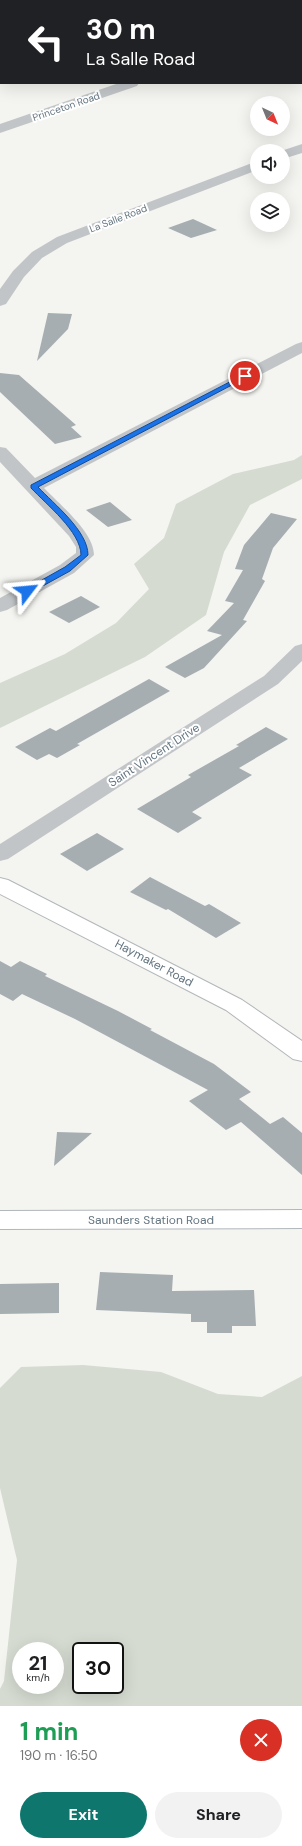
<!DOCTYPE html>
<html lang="en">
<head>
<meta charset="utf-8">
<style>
	body { margin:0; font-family:"DM Sans",sans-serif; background:#f2f2f2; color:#202124; height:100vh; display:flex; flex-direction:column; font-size:15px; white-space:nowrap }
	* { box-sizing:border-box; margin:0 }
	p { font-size:13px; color:#757577 }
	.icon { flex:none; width:22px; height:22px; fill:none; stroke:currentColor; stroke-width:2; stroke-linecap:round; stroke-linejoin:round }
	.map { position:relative; height:1706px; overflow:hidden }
	.panel { display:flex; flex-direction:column; background:#fff; flex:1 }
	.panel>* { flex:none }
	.hud { position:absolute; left:0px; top:0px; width:302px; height:84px; box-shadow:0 4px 16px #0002; background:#202124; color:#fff; overflow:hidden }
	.needle { width:26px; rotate:137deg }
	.fabs { position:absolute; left:250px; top:96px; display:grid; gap:8px }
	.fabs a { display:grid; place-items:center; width:40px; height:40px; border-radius:50%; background:#fff; box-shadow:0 4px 16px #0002; font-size:20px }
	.speed { position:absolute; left:12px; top:1642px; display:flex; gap:8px; font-size:20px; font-weight:700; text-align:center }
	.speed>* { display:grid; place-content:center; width:52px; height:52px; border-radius:50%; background:#fff; box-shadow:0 4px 16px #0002; line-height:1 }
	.speed small { font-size:10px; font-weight:400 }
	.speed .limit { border:2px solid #111; border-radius:6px; background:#fff; color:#111 }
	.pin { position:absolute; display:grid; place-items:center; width:34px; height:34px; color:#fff; margin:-17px; border:2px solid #fff; border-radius:50%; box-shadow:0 1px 4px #0007 }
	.me { position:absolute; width:44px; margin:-22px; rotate:61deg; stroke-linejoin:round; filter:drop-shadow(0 0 3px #0008) }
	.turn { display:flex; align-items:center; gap:14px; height:84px; padding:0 20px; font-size:18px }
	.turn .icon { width:52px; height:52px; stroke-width:2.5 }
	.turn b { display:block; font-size:28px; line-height:34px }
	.round { display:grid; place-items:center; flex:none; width:42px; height:42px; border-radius:21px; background:#f2f2f2 }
	.head { display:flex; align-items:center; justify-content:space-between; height:68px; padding:0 20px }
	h1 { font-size:24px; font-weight:700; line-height:30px; color:#1e9e55 }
	.primary-button { display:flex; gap:8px; margin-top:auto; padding:8px 20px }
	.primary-button a { flex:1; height:46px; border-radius:24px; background:#0f766e; color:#fff; font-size:16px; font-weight:700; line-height:46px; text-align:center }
	.primary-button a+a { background:#f2f2f2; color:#202124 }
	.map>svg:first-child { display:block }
</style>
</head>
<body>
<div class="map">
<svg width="302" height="1706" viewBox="0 0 302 1706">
	<rect width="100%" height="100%" fill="#f4f4f0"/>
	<g fill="#d5dbd1" fill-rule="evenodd">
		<path d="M302 455V479L250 505 224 552 206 615 145 657 0 728V683L65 654 116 623 149 589 134 564 164 538 176 504 233 474 294 460Z"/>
		<path d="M83 1365 161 1372 218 1394 262 1397 302 1376V1706H0V1689L4 1681 17 1560 0 1488V1388L21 1367ZM21 1651H55V1685H21ZM81 1651H115V1685H81Z"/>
	</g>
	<g fill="#a6aeb2">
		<path d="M193 219 217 230 191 238 168 228Z"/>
		<path d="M48 313 72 314 68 329 37 361Z"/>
		<path d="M0 373 19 375 76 425 71 427 82 437 55 444 0 392Z"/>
		<path d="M110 502 132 520 108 527 86 510Z"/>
		<path d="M271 513 297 519 273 548 262 579 265 581 243 620 247 621 204 668 185 678 165 667 222 635 207 631 234 603 225 601 243 570 235 569 244 545Z"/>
		<path d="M81 596 100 607 69 623 49 612Z"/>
		<path d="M149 679 170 691 77 744 80 745 57 758 49 754 37 760 15 747 50 728 56 731Z"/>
		<path d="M266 727 288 739 239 768 252 775 192 812 202 818 178 833 137 809 191 777 188 775 239 746 236 745Z"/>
		<path d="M97 833 124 849 87 871 60 854Z"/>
		<path d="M150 877 205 906 209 904 241 923 216 938 168 909 166 910 130 892Z"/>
		<path d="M0 961 11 967 20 961 47 974 45 976 118 1011 152 1029 150 1030 214 1064 251 1092 239 1099 270 1124 283 1117 302 1133V1175L241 1122 226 1130 189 1101 208 1090 75 1019 22 994 13 1001 0 994Z"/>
		<path d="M57 1132 92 1133 54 1166Z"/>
		<path d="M100 1272 173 1275 172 1291 254 1290 256 1326H232V1333H207V1322H191V1314L96 1310Z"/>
		<path d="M59 1283V1313L0 1314V1284Z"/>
	</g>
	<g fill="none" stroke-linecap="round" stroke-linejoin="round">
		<g stroke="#b2b7ba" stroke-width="2">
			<g id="secondary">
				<path d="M0 878 8 880 242 1000 302 1041V1061L293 1059 226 1010 0 894Z"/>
				<path d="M302 1210V1228L0 1229V1211Z"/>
			</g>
		</g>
		<g fill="#c2c5c8" fill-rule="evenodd">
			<path d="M10 0H26L10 1Z"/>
			<rect x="180" y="0" width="13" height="1"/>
			<rect x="0" y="2" width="1" height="8"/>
			<rect x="301" y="73" width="1" height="9"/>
			<path d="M119 83H139L137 86 0 133V124Z"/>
			<path d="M302 144V153L283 159V151H281Z"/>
			<path d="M257 161V170L67 243 42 258 24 277 6 304 0 306V289L13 271 32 252 57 237Z"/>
			<path d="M302 342V353L44 488C59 504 94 532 94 555L74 573 7 610 0 612V598L60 565 76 553V547L69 536 0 462V447L6 448 35 478 296 344Z"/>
			<path d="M302 644V661L278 684 8 859 0 861V844L264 676 295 646Z"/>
		</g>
		<use href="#secondary" fill="#fff" fill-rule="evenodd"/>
	</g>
	<path fill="#1a73e8" stroke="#114b97" d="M243 375 249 376 38 487C54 504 88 531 88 555L70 571 30 593H24V590L65 567 81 555C81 532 46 504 31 488V485Z"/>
	<g text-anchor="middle" stroke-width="4" stroke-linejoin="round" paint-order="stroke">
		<g font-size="10" fill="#647580" stroke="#fff">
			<text transform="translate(66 106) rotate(-19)" y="4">Princeton Road</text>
			<text transform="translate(118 218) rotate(-21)" y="4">La Salle Road</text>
		</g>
		<g font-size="12" fill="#647580" stroke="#fff">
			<text transform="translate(154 755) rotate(-33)" y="4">Saint Vincent Drive</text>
			<text transform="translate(154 963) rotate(28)" y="4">Haymaker Road</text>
			<text x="151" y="1224">Saunders Station Road</text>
		</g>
	</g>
</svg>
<div class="fabs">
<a><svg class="needle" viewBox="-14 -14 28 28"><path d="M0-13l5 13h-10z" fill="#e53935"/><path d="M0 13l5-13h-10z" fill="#757577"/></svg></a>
<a><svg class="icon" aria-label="sound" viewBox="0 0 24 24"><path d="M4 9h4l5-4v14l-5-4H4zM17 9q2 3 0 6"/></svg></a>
<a><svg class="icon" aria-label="layers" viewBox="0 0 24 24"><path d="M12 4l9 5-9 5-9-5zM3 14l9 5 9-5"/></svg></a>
</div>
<div class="speed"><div>21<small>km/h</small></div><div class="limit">30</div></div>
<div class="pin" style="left:245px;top:376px;background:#d93025"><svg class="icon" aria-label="arrive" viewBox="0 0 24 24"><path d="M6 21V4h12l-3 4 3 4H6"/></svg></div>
<svg class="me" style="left:27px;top:591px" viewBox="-20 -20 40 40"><path d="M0-17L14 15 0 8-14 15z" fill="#1a73e8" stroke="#fff" stroke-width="4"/></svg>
<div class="hud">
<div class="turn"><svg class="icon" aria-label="left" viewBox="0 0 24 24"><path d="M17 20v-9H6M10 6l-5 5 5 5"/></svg><div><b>30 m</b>La Salle Road</div></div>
</div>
</div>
<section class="panel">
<div class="head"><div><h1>1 min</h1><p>190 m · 16:50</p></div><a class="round" style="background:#d93025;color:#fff"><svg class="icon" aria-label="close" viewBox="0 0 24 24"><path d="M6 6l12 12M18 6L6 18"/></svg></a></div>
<div class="primary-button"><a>Exit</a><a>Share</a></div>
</section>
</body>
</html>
